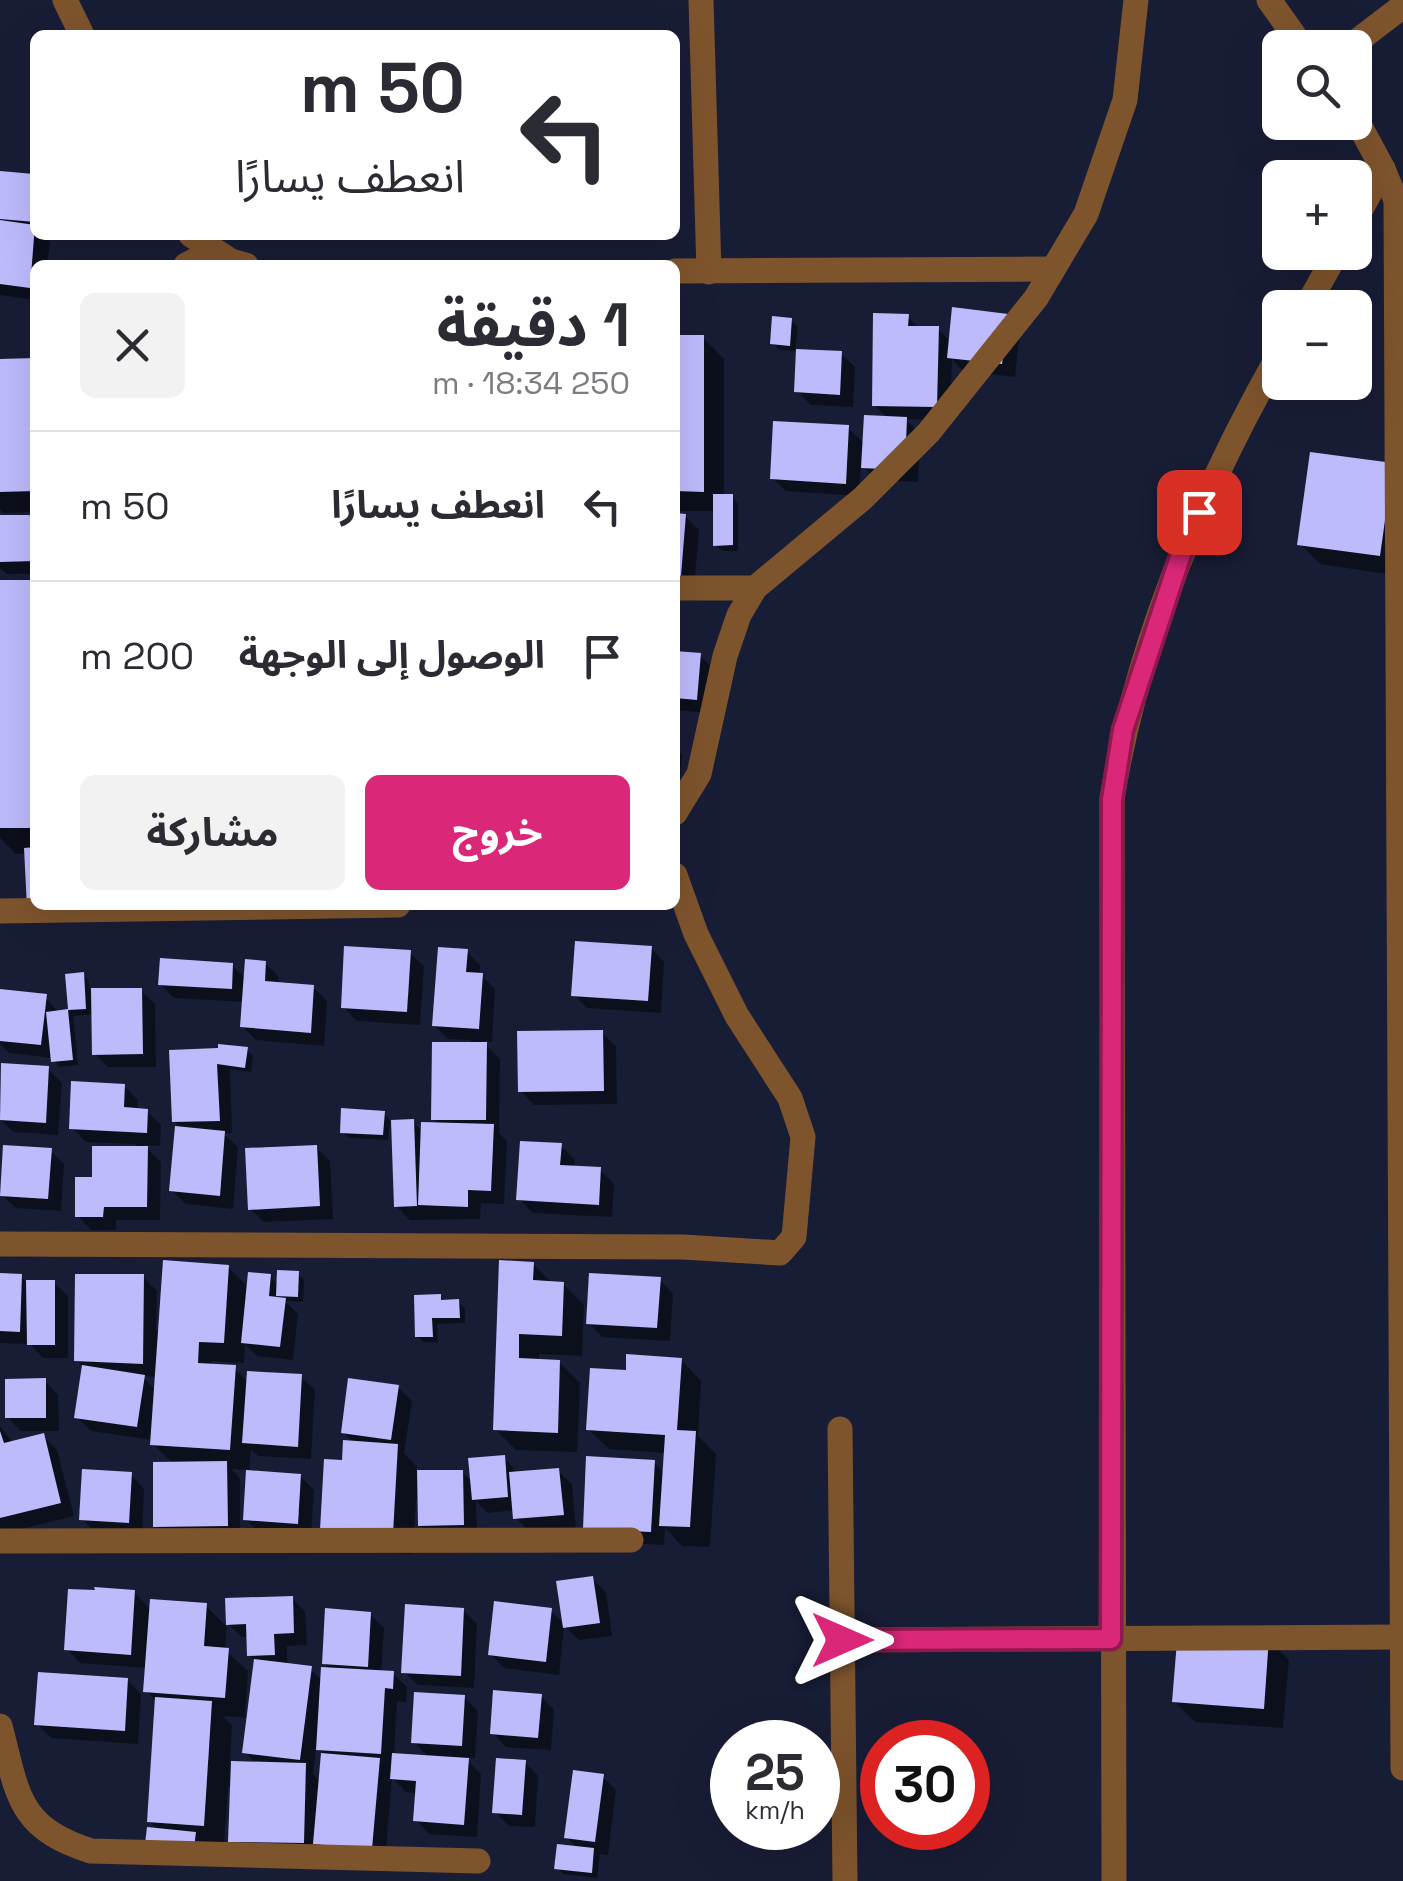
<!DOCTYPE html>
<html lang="ar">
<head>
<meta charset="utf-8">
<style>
	body { margin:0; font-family:"Space Grotesk","Noto Sans Arabic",sans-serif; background:#f2f2f3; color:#2b2b33; direction:rtl; height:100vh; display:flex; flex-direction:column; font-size:38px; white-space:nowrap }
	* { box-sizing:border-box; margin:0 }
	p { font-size:32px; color:#7c7c81 }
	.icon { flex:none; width:55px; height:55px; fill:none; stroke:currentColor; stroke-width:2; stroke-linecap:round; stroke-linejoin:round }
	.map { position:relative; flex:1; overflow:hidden; direction:ltr }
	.sheet { position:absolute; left:30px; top:260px; width:650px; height:650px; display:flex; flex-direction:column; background:#fff; border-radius:15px; box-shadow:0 10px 40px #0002; direction:rtl }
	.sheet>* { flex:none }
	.banner { position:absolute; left:30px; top:30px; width:650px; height:210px; border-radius:15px; box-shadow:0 10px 40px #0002; direction:rtl; background:#fff; color:#2b2b33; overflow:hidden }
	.fabs { position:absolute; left:1262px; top:30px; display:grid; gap:20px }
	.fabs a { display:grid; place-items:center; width:110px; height:110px; border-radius:15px; background:#fff; box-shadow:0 10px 40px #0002; font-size:50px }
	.speed { position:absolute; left:710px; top:1720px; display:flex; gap:20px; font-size:50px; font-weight:700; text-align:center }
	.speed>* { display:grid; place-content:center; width:130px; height:130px; border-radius:50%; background:#fff; box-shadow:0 10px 40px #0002; line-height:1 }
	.speed small { font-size:25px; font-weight:400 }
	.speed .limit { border:15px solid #d22; background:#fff; color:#111 }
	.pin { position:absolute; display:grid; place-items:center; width:85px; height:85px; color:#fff; margin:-42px; border-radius:20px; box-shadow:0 5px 15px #0006 }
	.me { position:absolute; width:110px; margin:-55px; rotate:90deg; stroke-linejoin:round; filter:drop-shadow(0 0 8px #0008) }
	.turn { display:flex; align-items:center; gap:35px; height:210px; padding:0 50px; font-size:45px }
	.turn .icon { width:130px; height:130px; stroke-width:2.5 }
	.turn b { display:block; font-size:70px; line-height:85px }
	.round { display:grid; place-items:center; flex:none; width:105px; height:105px; border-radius:15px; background:#f2f2f3 }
	.summary { display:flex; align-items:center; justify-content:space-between; height:170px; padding:0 50px }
	h1 { font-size:60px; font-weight:700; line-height:75px }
	.action { display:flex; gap:20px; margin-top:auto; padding:20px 50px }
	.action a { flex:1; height:115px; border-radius:15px; background:#db2777; color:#fff; font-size:40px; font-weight:700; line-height:115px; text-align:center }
	.action a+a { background:#f2f2f3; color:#2b2b33 }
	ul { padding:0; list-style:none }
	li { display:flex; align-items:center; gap:30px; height:150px; padding:0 50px; border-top:2px solid #e1e1e2 }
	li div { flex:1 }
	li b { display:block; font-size:38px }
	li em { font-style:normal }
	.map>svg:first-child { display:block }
</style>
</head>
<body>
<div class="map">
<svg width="1403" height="1881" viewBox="0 0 1403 1881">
	<rect width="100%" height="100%" fill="#181d36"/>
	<g fill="#0007" fill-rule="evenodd">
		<path d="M0 174 35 179V235H44L50 242 47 265H35V300L0 295Z"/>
		<path d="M908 317 919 328 938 329 951 342 1020 330 1015 377 963 371 952 359 950 420 905 419 920 433 918 482 877 480 861 464 859 496 786 491 772 478 848 428 865 444 888 418 874 405Z"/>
		<path d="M791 320 798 327 795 351 779 350 773 343Z"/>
		<path d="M675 338H703L724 359V497H732L738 503V551H722L716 545V511H675Z"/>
		<path d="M796 351 841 354 855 367 853 407 811 405 797 391 799 352Z"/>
		<path d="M0 362H35V512L3 513 0 510Z"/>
		<path d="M1403 477 1400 576 1320 564 1300 544Z"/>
		<path d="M675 515 685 516 699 530 693 601 675 599Z"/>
		<path d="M35 517V574H7L0 568V518Z"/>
		<path d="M0 582H35V905L30 906 27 854H16L0 838Z"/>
		<path d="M675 653 700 656 714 669 710 713 675 710Z"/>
		<path d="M675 748 682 755 675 835Z"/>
		<path d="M651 948 664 962 661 1013 587 1008 574 995Z"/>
		<path d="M467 952 480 965V974L495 989 492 1042 482 1041 500 1059 499 1133 507 1141 504 1204 481 1203 480 1219 410 1220 396 1206 413 1122 423 1132 440 1125 433 1119 471 1045V1040L448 1039 434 1025Z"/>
		<path d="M410 953 424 966 420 1025 357 1021 343 1007Z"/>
		<path d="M265 963 279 977 278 985 313 987 327 1001 324 1046 256 1040 242 1026 244 1002 174 998 160 984 232 965 246 979Z"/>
		<path d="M83 975 89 981 90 991H141L155 1004 156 1067H108L95 1054 94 1014 73 1016 78 1065 59 1067 53 1058 9 1053 0 1044V998L45 997 59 1013 71 1011 68 976Z"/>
		<path d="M602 1033 616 1046 617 1104 534 1105 521 1091Z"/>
		<path d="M247 1050 253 1056 251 1072 230 1069 232 1133 224 1134 238 1147 233 1209 186 1204 172 1191 182 1130 174 1121 171 1053Z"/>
		<path d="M3 1066 48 1069 62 1083 58 1135 13 1132 0 1119Z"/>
		<path d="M124 1086 138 1100 137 1111H147L161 1125 160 1146 143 1145 161 1162 160 1220H116V1230H91L78 1216 94 1180 136 1149V1144L86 1142 72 1128Z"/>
		<path d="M384 1113 390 1120 388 1140 349 1138 342 1132Z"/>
		<path d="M561 1146 575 1160 574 1168 600 1170 614 1184 612 1217 533 1213 519 1199Z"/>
		<path d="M316 1147 330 1161 333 1219 264 1222 250 1209Z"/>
		<path d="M50 1150 64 1164 61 1211 16 1208 2 1195Z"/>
		<path d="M533 1264 553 1284H563L584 1305 582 1356 539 1354V1362H559L580 1383 577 1452 516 1450 495 1429Z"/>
		<path d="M228 1267 249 1288 270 1276 279 1286 298 1274 304 1280 303 1302 285 1301 298 1314 293 1360 257 1356 245 1344 244 1363 212 1361 211 1366 234 1368 248 1382 301 1377 315 1390 311 1459 258 1456 251 1449 249 1473 300 1476 314 1490 311 1536 259 1532 245 1519 248 1470 231 1469 240 1478V1539H169L155 1525 173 1464 153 1444V1440L91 1431 77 1417 84 1368 77 1360 143 1277 157 1291 156 1331H160ZM142 1376 157 1377 156 1391Z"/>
		<path d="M0 1276 21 1277 27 1283H54L68 1296V1358H43L30 1344 0 1343Z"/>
		<path d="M660 1280 673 1294 670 1341 602 1337 589 1323Z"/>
		<path d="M440 1297 445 1302H458L465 1308V1323L437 1324 438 1342H424L417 1336Z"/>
		<path d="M681 1360 701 1381 698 1436 716 1454 710 1547 682 1546 665 1528 664 1545 599 1541 654 1462 665 1474 666 1453 609 1449 588 1429 628 1373Z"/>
		<path d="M45 1381 58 1395 59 1431H21L7 1417Z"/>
		<path d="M398 1387 412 1401 404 1453 417 1467V1472H462L473 1483 504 1457 518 1474 558 1471 572 1484 576 1528 529 1531 516 1518 515 1510 488 1513 476 1501 477 1538 434 1539 420 1525V1499H416L413 1554 343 1550 345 1463 355 1444 343 1432Z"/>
		<path d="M0 1426 13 1443 43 1436 57 1450 74 1516 5 1533 0 1528Z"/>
		<path d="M131 1475 144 1489 142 1536 96 1533 82 1519Z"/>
		<path d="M592 1579 606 1592 612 1636 579 1640 564 1626 559 1675 504 1668 491 1655 551 1611 565 1625Z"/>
		<path d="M134 1592 151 1610 206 1606 227 1627 225 1650 248 1671 245 1716H249L256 1661 249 1655V1637H242L228 1624 292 1598 305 1612 307 1645 287 1646V1666L310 1669 323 1681 331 1670 324 1663 370 1614 384 1628 381 1673 393 1674 407 1687 406 1702 397 1701 394 1755 429 1758 414 1742 464 1697 478 1711 475 1758H465L481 1774 477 1837 429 1834 416 1820 417 1793 406 1792 392 1778 385 1861 317 1844 316 1856 245 1855 231 1841 233 1787 228 1786 224 1845 200 1844 159 1831 149 1821 157 1702 146 1691 147 1668 80 1663 67 1649ZM223 1716 249 1718 245 1752 257 1764 230 1763 232 1725ZM316 1747 324 1754 321 1782 313 1774Z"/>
		<path d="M463 1610 477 1624 474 1688 418 1685 404 1672Z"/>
		<path d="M1268 1639 1289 1660 1283 1728 1195 1722 1174 1701Z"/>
		<path d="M127 1680 141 1694 138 1744 51 1738 37 1724Z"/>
		<path d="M541 1696 554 1710 551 1750 506 1747 493 1733Z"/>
		<path d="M525 1762 538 1776 535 1827 509 1826 495 1812Z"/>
		<path d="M602 1776 616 1790 608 1855 600 1854 597 1878 563 1874 557 1868 579 1849 567 1838Z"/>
	</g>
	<g fill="#bdbbfc">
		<path d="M0 171 34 174 31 202H35V222L0 219Z"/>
		<path d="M0 220 35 225 30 288 0 284Z"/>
		<path d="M952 307 1008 314 1002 364 947 358Z"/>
		<path d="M873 313 909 314 908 326H939L937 407 872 406Z"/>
		<path d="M772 316 792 318 790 346 770 344Z"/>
		<path d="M675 335H704V492L675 491Z"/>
		<path d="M796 349 842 351 840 395 794 392Z"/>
		<path d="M35 358V491L0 492V359Z"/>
		<path d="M864 415 907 417 905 470 861 468Z"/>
		<path d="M773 421 849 425 846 484 770 479Z"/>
		<path d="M1310 452 1393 463 1380 556 1297 545Z"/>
		<path d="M713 494H733V545L713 546Z"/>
		<path d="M675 513 686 514 680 588H675Z"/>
		<path d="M0 515H35V561L0 562Z"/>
		<rect x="0" y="580" width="35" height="248"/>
		<path d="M675 651 701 653 697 700 675 698Z"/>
		<path d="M35 847V907H27L24 848Z"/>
		<path d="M575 941 652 946 648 1001 571 996Z"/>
		<path d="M344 946 411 950 407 1012 341 1008Z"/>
		<path d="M438 947 468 949 466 972 483 973 479 1029 432 1026Z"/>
		<path d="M160 958 233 963 232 989 158 985Z"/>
		<path d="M245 959 266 961 265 981 314 985 311 1033 240 1027Z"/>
		<path d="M84 972 86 1009 68 1010 73 1060 51 1062 46 1012 68 1009 65 974Z"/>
		<path d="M91 988H142L143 1054 92 1055Z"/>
		<path d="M0 989 47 994 41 1045 0 1041Z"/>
		<path d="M603 1030 604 1091 518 1092 517 1031Z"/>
		<path d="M432 1042H487L486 1120H431Z"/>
		<path d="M218 1044 248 1047 245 1068 217 1064 220 1121 172 1122 169 1050 218 1048Z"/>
		<path d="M1 1063 49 1066 46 1123 0 1120Z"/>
		<path d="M71 1081 125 1084 124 1107 148 1109 147 1133 69 1129Z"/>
		<path d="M341 1108 385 1111 383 1135 340 1133Z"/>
		<path d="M414 1119 417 1206 394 1207 391 1120Z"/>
		<path d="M421 1122 494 1124 491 1191 468 1190V1207L418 1205Z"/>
		<path d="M175 1126 225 1131 220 1196 169 1191Z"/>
		<path d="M520 1141 562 1143 560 1165 601 1167 599 1205 516 1200Z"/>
		<path d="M3 1145 52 1148 48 1199 0 1196Z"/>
		<path d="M317 1145 320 1206 248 1210 245 1148Z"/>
		<path d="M92 1146H148L147 1207H104L103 1217H75V1177H92Z"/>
		<path d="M163 1260 229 1265 224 1343 199 1342 198 1363 236 1365 230 1450 150 1445Z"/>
		<path d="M499 1260 534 1262 533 1280 564 1282 562 1336 519 1334V1358L560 1360 558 1433 493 1430Z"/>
		<path d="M277 1270 299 1271 298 1297 276 1296Z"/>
		<path d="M248 1272 271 1274 269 1296 286 1298 280 1347 241 1343Z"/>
		<path d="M0 1273 22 1274 20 1332 0 1331Z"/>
		<path d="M589 1273 661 1277 657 1328 586 1324Z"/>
		<path d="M75 1274H144L143 1364 74 1361Z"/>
		<path d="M26 1280H55V1345H27Z"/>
		<path d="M441 1294V1300L459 1299 460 1318H432L433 1337H415L414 1295Z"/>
		<path d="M626 1354 682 1358 677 1430 696 1431 690 1527 659 1526 665 1435 586 1430 590 1368 626 1370Z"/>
		<path d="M82 1365 145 1375 137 1427 74 1418Z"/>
		<path d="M247 1371 302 1374 298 1447 242 1443Z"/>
		<path d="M46 1378V1418H5V1379Z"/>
		<path d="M348 1378 399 1385 391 1440 341 1433Z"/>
		<path d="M0 1431 4 1443 44 1433 61 1503 0 1518Z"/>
		<path d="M343 1440 398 1444 393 1534 320 1530 324 1459 342 1460Z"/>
		<path d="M505 1455 508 1497 472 1500 468 1458Z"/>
		<path d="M586 1456 655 1460 651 1532 583 1529Z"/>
		<path d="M227 1461 228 1526 153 1527V1462Z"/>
		<path d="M559 1468 564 1515 513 1519 509 1472Z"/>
		<path d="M82 1469 132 1472 129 1523 79 1520Z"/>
		<path d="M246 1470 301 1474 298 1524 243 1520Z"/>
		<path d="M417 1470H463L464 1525 418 1526Z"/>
		<path d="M593 1576 600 1623 563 1628 556 1581Z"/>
		<path d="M94 1587 135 1590 131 1655 64 1650 68 1589 95 1590Z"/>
		<path d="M293 1596 294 1633 274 1634 275 1655 247 1656 246 1624 226 1625 225 1598Z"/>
		<path d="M150 1599 207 1603 204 1646 229 1648 225 1698 143 1692Z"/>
		<path d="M494 1601 552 1608 546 1662 488 1655Z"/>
		<path d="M405 1604 464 1608 461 1676 401 1673Z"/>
		<path d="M325 1608 371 1612 368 1667 322 1664Z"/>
		<path d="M1178 1629 1269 1637 1264 1709 1172 1702Z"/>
		<path d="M254 1659 312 1666 300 1760 242 1753Z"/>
		<path d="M321 1667 394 1671 393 1689 385 1688 381 1754 316 1750Z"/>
		<path d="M38 1672 128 1678 125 1731 34 1725Z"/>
		<path d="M493 1690 542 1694 538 1738 490 1734Z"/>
		<path d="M414 1692 465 1695 462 1746 411 1743Z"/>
		<path d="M155 1697 212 1701 204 1826 147 1822Z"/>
		<path d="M321 1753 380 1758 372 1849 313 1844Z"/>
		<path d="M392 1753 469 1758 464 1825 413 1821 416 1781 390 1779Z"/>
		<path d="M496 1758 526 1760 522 1815 492 1813Z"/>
		<path d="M231 1761 306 1763 304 1843 228 1842Z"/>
		<path d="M573 1770 604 1774 595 1842 564 1838Z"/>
		<path d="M147 1827 196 1832 194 1848 145 1844Z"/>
		<path d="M557 1844 594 1848 592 1873 554 1869Z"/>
	</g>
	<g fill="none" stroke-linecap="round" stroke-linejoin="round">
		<g stroke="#7e542d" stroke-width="25">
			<path d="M65 0 82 35"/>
			<path d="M701 0 709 272"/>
			<path d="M1348 48 1403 6"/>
			<path d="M1396 201 1403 1768"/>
			<path d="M1355 220 1383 169"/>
			<path d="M191 235 231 261 246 265"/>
			<path d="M186 265 214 251"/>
			<path d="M675 271 1053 269"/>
			<path d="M1306 308 1337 252"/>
			<path d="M675 588H755"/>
			<path d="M675 813 699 774 725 656 739 615 755 588 863 498 929 432 1036 298 1086 214 1125 100 1136 0"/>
			<path d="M0 911 398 905"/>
			<path d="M0 1244 683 1247 780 1253 794 1237 803 1137 790 1098 737 1016 696 934 675 875"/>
			<path d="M840 1429 845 1881"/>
			<path d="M0 1541 631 1540"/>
			<path d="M842 1640 1403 1637"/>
			<path d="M0 1726C18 1794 17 1828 91 1851L478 1861"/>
			<path d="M1114 1881 1112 799C1137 642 1202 491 1280 353"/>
		</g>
		<g stroke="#7e542d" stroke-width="25">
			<path d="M1269 0 1303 48"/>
			<path d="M1355 117 1383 169 1403 217"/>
		</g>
	</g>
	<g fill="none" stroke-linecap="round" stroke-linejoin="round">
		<g stroke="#8e194d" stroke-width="25">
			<path id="route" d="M842 1640 1111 1639 1112 800 1123 730 1185 542 1199 512"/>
		</g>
		<use href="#route" stroke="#db2777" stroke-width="18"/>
	</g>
</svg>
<div class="fabs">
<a><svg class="icon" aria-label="search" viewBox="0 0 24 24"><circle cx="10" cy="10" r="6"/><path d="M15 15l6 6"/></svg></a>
<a>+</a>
<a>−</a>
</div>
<div class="speed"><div>25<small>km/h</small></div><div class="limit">30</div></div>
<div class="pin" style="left:1199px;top:512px;background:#d93025"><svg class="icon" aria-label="arrive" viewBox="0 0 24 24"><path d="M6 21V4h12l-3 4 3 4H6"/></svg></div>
<svg class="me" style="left:842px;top:1640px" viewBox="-20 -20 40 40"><path d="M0-17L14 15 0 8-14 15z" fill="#db2777" stroke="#fff" stroke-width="4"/></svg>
<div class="banner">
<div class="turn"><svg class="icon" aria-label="left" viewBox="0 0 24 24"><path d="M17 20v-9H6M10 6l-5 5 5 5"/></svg><div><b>50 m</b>انعطف يسارًا</div></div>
</div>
<section class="sheet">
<div class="summary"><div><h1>1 دقيقة</h1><p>250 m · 18:34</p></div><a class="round"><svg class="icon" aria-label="close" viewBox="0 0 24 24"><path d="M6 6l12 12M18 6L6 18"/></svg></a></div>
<ul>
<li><svg class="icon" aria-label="left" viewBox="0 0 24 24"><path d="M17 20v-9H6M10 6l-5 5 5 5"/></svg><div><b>انعطف يسارًا</b></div><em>50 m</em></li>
<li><svg class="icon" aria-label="arrive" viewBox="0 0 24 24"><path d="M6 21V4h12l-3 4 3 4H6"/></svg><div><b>الوصول إلى الوجهة</b></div><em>200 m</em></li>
</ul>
<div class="action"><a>خروج</a><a>مشاركة</a></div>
</section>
</div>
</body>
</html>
